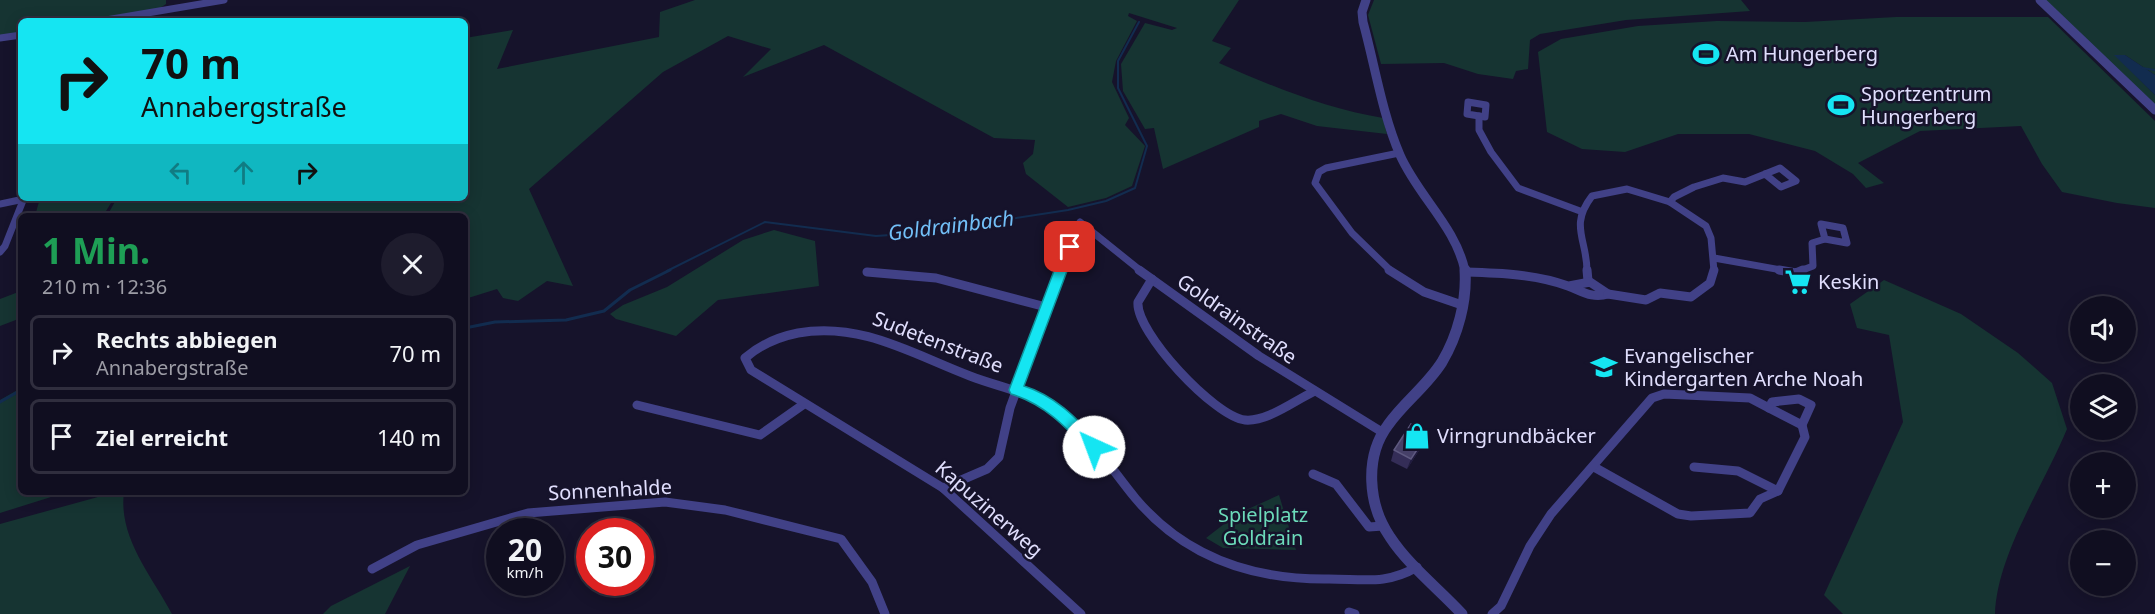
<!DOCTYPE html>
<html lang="de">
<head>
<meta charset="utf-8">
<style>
	body { margin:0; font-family:"Noto Sans",sans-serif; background:#1e1c2d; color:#f1f3f6; height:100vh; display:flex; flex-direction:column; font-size:22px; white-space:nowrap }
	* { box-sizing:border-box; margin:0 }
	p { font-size:20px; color:#9c9ca5 }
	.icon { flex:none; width:33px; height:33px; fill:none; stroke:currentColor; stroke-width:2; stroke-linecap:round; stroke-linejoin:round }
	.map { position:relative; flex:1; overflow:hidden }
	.details { position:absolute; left:18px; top:213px; width:450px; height:282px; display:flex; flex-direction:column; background:#100e20; border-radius:9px; box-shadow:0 3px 15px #0003,0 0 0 2px #302e3e }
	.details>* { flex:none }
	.banner { position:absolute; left:18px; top:18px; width:450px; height:183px; border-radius:9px; box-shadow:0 3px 15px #0003,0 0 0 2px #302e3e; background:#15e5f2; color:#111; overflow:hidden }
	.tools { position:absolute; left:2070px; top:296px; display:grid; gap:12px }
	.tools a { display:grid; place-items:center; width:66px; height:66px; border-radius:50%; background:#100e20; box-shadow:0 3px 15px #0003,0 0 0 2px #302e3e; font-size:30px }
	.speed { position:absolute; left:486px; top:518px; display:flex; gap:12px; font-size:30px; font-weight:700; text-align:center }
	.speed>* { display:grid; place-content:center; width:78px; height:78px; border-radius:50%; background:#100e20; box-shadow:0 3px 15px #0003,0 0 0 2px #302e3e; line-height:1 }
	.speed small { font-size:15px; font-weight:400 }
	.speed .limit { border:9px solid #d22; background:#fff; color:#111 }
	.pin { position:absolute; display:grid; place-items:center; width:51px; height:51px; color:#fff; margin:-26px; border-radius:12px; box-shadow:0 3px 9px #0006 }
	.me { position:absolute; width:66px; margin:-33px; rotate:317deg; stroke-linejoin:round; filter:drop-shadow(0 0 4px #0008) }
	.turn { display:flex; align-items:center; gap:21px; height:126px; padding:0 24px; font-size:27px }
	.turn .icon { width:78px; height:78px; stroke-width:2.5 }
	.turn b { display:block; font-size:42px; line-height:51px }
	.lanes { display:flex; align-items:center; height:57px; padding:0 24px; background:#0003; justify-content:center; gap:30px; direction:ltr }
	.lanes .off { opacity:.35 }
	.round { display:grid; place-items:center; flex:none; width:63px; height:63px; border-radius:32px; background:#1e1c2d }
	.overview { display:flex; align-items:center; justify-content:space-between; height:102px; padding:0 24px }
	h1 { font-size:36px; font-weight:700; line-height:45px; color:#1e9e55 }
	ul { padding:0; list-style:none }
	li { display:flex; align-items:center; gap:18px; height:75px; margin:0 12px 9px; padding:0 12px; border:3px solid #302e3e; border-radius:9px }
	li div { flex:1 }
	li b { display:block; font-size:22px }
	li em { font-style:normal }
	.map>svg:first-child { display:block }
</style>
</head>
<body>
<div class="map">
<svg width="2155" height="614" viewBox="0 0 2155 614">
	<rect width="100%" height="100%" fill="#16132b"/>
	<g fill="#163432">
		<path d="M0 0H166V4L157 10 90 21H21V33L0 37Z"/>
		<path d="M695 0H1239L1212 41 1231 48 1219 63C1271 86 1327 109 1383 118L1387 134 1317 126 1281 114 1259 121V127L1163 169 1154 128 1145 129 1123 91 1121 64 1145 23 1172 30 1177 28 1129 13 1128 16 1137 21 1116 61 1112 82 1129 118 1125 125 1145 146 1132 186 1106 198 1068 207 1026 174 1023 163 1033 154 1035 140 994 138 824 45 743 77 771 49 728 36 663 72 529 189 573 286 547 281 518 301 503 298 497 289 465 299V216H107L117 198H465V38L513 30 497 69 659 37 660 12Z"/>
		<path d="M1374 0H1741L1750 11 1626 20 1540 34 1530 40 1528 69 1516 71 1513 79 1478 74 1444 63 1381 64 1368 15Z"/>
		<path d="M2044 0H2155V75L2125 55H2115L2155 95V106Z"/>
		<path d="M1896 17H2048L2155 121V208L2117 203 2062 192 2042 164 2021 126 1920 131 1858 163 1884 183 1866 188 1853 174 1815 151 1749 134H1678L1625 152 1582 149 1547 132 1538 52 1561 39 1638 26 1717 21 1805 22Z"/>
		<path d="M40 198H114L103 216H35Z"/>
		<path d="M774 230 815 241 819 286 718 300 676 336 616 319 610 314 623 305 667 287 743 240Z"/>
		<path d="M1884 280 1961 314 2018 353 2052 383 2067 429C2044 485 1997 554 1995 614H1843L1824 595 1903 422 1889 335 1857 328 1850 304Z"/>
		<path d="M21 291V318L0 326V299Z"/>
		<path d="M21 388V492H67L0 513V400Z"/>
		<path d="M116 492H124C118 538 152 576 172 614H0V524Z"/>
		<path d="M1279 495 1296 550 1223 548 1206 538 1237 514Z"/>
		<path d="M410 566 385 614H323L331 606Z"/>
	</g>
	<path fill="#122c4f" d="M2114 55H2125L2155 75V95Z"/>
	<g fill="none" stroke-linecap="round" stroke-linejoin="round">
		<g stroke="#122c4f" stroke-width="2">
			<path d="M2142 68 2155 70"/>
			<path d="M667 271 765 222 876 236 919 233 1068 210 1106 201 1135 188 1147 146 1118 88V61L1139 22"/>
		</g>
		<g stroke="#122c4f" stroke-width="3">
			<path d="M465 328 495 322 566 320 604 311 630 290 670 270"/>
			<path d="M0 402 21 390"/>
		</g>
		<g stroke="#414187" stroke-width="7">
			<path d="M100 21 224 0"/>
			<path d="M0 38 21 35"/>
			<path d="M1468 102 1486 105 1485 117 1467 114Z"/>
			<path d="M1479 116V130L1491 152 1518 188 1580 211"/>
			<path d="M1670 202 1674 197 1694 187 1723 178 1745 182 1780 168 1796 181 1781 187 1765 174"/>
			<path d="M0 204 24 199"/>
			<path d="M1080 222 1141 271"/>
			<path d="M1821 224 1843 228 1847 243 1825 239Z"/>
			<path d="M0 252 5 246 24 198"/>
			<path d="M1714 258 1787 271"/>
			<path d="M1059 271 1070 247 1090 232"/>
			<path d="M1391 271 1352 233 1315 183 1319 172 1326 168 1399 153"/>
			<path d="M1587 271C1587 239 1569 226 1592 196L1627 189 1670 202 1706 226 1711 238 1714 271"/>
			<path d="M1800 271 1813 266 1812 243 1825 239"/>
		</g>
		<g stroke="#414187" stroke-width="9">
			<path d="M1139 270 1259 356 1382 432"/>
			<path d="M1389 270 1424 292 1462 305"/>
			<path d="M1587 270 1588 281"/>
			<path d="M1779 270 1796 273 1803 270"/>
			<path d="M867 272 936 278 1046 307"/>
			<path d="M1465 272C1499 273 1536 274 1568 286 1582 291 1592 299 1608 294L1590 282 1569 286"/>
			<path d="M1152 279 1138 302C1135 332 1215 417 1245 420 1267 422 1294 401 1313 392"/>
			<path d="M1608 294 1646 300 1660 293 1691 297 1710 283 1714 270"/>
			<path d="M1799 399 1811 405 1802 425 1769 408 1772 402Z"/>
			<path d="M637 405 760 435 804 404"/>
			<path d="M1594 467 1678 514 1691 516 1750 513 1760 499 1778 491 1805 437 1802 425"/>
			<path d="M1694 467 1738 471 1778 491"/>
			<path d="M1313 474 1336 484 1369 527 1383 526"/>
			<path d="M943 488 987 469 999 457 1010 408 1060 270"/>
			<path d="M372 569 417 545 528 513 665 502 725 510 841 539 872 582 885 614"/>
			<path d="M1349 612 1355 614"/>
			<path d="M1081 614 943 488 751 370 745 358C760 345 778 337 798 333 862 322 912 354 970 376 1001 388 1035 393 1062 414 1092 437 1112 470 1136 499 1186 558 1254 580 1329 579 1364 579 1386 585 1417 567"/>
			<path d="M1492 614 1501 606 1530 546 1551 514 1652 398 1664 394 1750 398 1769 408"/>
		</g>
		<g stroke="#414187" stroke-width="9">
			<path d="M1366 0 1362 12 1363 22C1375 66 1382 113 1400 155 1418 196 1456 227 1465 271"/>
			<path d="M2040 0 2155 110"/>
		</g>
		<path stroke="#414187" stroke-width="11" d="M1462 614C1438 588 1409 566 1390 537 1368 505 1364 457 1388 425 1404 402 1427 386 1442 362 1458 335 1467 301 1465 270"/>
	</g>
	<path fill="#342d57" d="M1424 443 1407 469 1391 461 1394 450Z"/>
	<path fill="#201b3e" d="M1428 433 1424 443 1407 469 1411 459Z"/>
	<path fill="#464068" stroke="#5e5980" stroke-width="1.5" d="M1411 424 1428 433 1411 459 1394 450Z"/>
	<path fill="#15e5f2" stroke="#0e959d" stroke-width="1.5" d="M1070 242 1076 247 1024 386C1056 396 1077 419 1099 442L1101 447 1094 453 1088 451C1065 426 1044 404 1011 394L1009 390 1063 247Z"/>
	<defs>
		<g id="stadium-bare" transform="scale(2.07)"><path d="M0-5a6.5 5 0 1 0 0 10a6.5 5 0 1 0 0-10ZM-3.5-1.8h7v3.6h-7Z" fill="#15e5f2" stroke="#16132b" stroke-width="2.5" paint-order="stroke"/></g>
		<g id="supermarket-bare" transform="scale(2.07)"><path d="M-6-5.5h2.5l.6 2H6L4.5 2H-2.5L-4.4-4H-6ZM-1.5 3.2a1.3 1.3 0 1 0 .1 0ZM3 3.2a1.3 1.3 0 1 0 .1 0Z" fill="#15e5f2" stroke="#16132b" stroke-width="2.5" paint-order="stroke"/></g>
		<g id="school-bare" transform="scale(2.07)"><path d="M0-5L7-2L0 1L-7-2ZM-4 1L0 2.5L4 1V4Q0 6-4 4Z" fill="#15e5f2" stroke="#16132b" stroke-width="2.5" paint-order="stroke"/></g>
		<g id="shop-bare" transform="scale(2.07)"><path d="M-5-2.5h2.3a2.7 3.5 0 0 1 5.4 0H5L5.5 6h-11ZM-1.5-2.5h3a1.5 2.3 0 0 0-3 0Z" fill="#15e5f2" stroke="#16132b" stroke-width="2.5" paint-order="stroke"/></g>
	</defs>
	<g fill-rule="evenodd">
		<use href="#stadium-bare" x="1706" y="54"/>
		<use href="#stadium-bare" x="1841" y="105"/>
		<use href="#supermarket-bare" x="1798" y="282"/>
		<use href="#school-bare" x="1604" y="367"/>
		<use href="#shop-bare" x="1417" y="436"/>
	</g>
	<g text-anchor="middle" stroke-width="5" stroke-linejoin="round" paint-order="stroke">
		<g font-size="20" fill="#e0defd" stroke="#16132b" text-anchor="start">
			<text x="1726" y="61">Am Hungerberg</text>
			<text x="1861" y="101">Sportzentrum<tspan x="1861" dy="23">Hungerberg</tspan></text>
			<text x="1818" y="289">Keskin</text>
			<text x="1624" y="363">Evangelischer<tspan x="1624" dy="23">Kindergarten Arche Noah</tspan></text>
			<text x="1437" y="443">Virngrundbäcker</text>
		</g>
		<g font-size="20" fill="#e0defd" stroke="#16132b">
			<text transform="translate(1237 319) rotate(35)" y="7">Goldrainstraße</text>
			<text transform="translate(938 342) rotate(21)" y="7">Sudetenstraße</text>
			<text transform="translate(610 490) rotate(-3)" y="7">Sonnenhalde</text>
			<text transform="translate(989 509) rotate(41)" y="7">Kapuzinerweg</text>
		</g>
		<g font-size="20" fill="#6cdbba" stroke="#16132b">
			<text x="1263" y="522">Spielplatz<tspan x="1263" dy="23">Goldrain</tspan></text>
		</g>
		<g font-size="21" font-style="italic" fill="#72bff7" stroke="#16132b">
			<text transform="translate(951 226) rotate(-7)" y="7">Goldrainbach</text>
		</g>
	</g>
</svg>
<div class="tools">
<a><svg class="icon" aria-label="sound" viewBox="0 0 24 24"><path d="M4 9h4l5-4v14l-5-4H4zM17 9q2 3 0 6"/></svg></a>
<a><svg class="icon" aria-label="layers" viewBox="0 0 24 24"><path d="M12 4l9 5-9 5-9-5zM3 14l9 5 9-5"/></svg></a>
<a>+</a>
<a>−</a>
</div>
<div class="speed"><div>20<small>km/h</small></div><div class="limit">30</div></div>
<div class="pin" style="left:1070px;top:247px;background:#d93025"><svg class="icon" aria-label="arrive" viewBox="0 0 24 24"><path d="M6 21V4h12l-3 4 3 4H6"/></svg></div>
<svg class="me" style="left:1094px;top:447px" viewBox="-20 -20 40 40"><circle r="19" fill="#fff"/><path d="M0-13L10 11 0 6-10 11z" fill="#15e5f2"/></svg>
<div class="banner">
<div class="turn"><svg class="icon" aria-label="right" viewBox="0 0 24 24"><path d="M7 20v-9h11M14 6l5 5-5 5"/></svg><div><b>70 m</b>Annabergstraße</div></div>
<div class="lanes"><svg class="icon off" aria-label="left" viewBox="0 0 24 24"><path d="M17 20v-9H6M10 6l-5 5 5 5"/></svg><svg class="icon off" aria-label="ahead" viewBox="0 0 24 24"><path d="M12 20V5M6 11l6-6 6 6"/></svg><svg class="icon" aria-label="right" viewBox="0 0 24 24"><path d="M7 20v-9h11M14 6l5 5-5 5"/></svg></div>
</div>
<section class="details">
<div class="overview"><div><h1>1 Min.</h1><p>210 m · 12:36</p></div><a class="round"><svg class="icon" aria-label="close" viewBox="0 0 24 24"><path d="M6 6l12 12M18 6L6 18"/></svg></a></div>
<ul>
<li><svg class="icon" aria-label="right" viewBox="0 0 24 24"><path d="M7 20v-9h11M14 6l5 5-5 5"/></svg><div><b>Rechts abbiegen</b><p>Annabergstraße</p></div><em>70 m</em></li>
<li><svg class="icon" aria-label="arrive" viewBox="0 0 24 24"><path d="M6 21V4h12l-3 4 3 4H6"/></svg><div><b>Ziel erreicht</b></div><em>140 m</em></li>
</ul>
</section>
</div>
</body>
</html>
